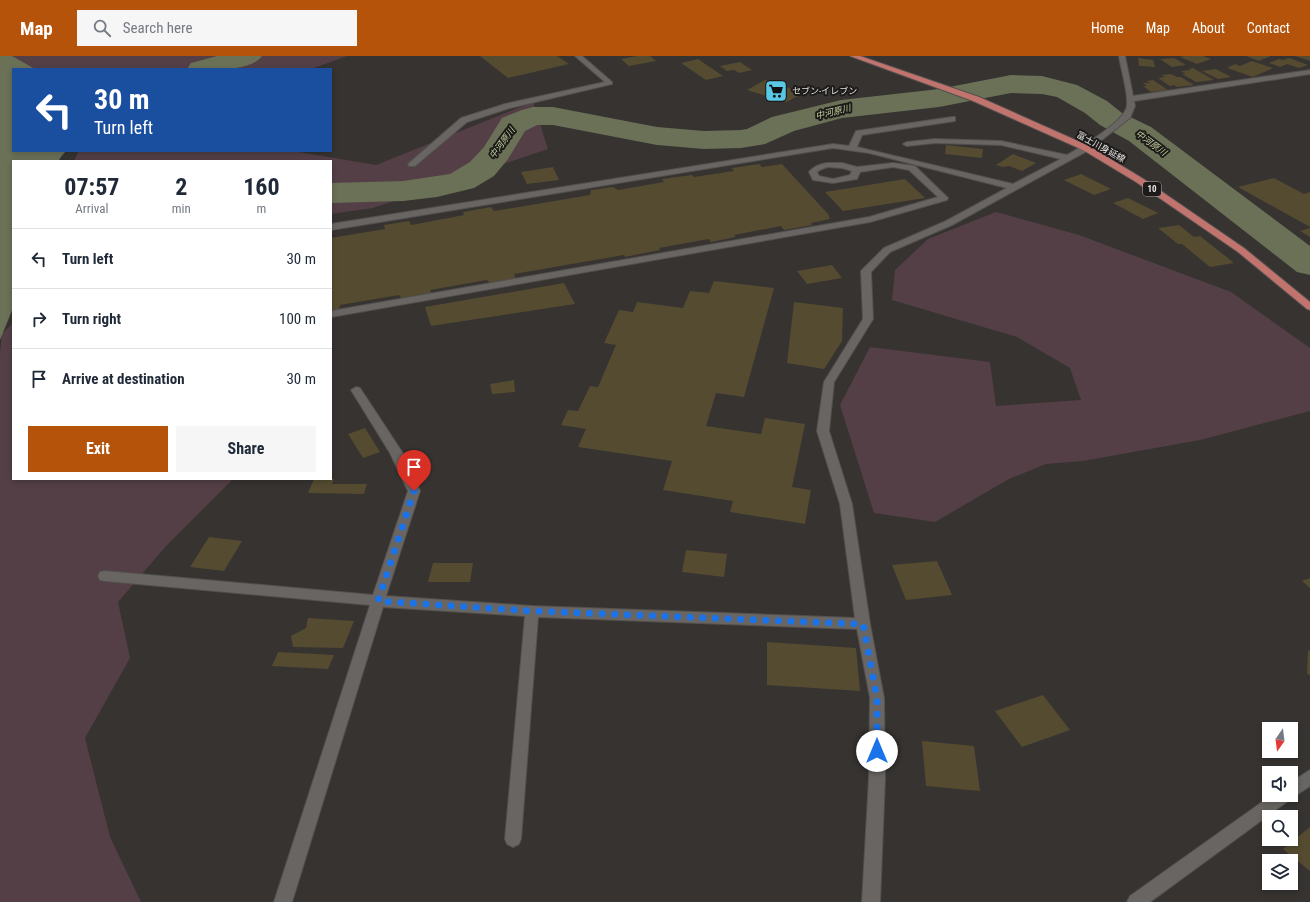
<!DOCTYPE html>
<html lang="en">
<head>
<meta charset="utf-8">
<style>
	body { margin:0; font-family:"Roboto Condensed","Noto Sans JP",sans-serif; background:#f6f6f7; color:#1f2937; height:100vh; display:flex; flex-direction:column; font-size:15px; white-space:nowrap }
	* { box-sizing:border-box; margin:0 }
	p { font-size:13px; color:#747a83 }
	.icon { flex:none; width:22px; height:22px; fill:none; stroke:currentColor; stroke-width:2; stroke-linecap:round; stroke-linejoin:round }
	.map { position:relative; flex:1; overflow:hidden }
	.panel { position:absolute; left:12px; top:104px; width:320px; height:320px; display:flex; flex-direction:column; background:#fff; border-radius:0px; box-shadow:0 2px 6px #0003 }
	.panel>* { flex:none }
	.hud { position:absolute; left:12px; top:12px; width:320px; height:84px; border-radius:0px; box-shadow:0 2px 6px #0003; background:#1a4fa0; color:#fff; overflow:hidden }
	.needle { width:26px; rotate:194deg }
	.controls { position:absolute; left:1262px; top:666px; display:grid; gap:8px }
	.controls a { display:grid; place-items:center; width:36px; height:36px; border-radius:0px; background:#fff; box-shadow:0 2px 6px #0003; font-size:20px }
	.pin { position:absolute; display:grid; place-items:center; width:34px; height:34px; color:#fff; margin:-41px -17px; border-radius:50% 50% 50% 0; rotate:-45deg; box-shadow:0 0 4px #0007 }
	.pin .icon { rotate:45deg }
	.me { position:absolute; width:44px; margin:-22px; rotate:0deg; stroke-linejoin:round; filter:drop-shadow(0 0 3px #0008) }
	.turn { display:flex; align-items:center; gap:14px; height:84px; padding:0 16px; font-size:18px }
	.turn .icon { width:52px; height:52px; stroke-width:2.5 }
	.turn b { display:block; font-size:28px; line-height:34px }
	.eta { display:flex; justify-content:space-evenly; align-items:center; height:68px; text-align:center }
	.eta b { font-size:24px; font-weight:700; line-height:28px }
	.primary-button { display:flex; gap:8px; margin-top:auto; padding:8px 16px }
	.primary-button a { flex:1; height:46px; border-radius:0px; background:#b45309; color:#fff; font-size:16px; font-weight:700; line-height:46px; text-align:center }
	.primary-button a+a { background:#f6f6f7; color:#1f2937 }
	ul { padding:0; list-style:none }
	li { display:flex; align-items:center; gap:12px; height:60px; padding:0 16px; border-top:1px solid #e0e1e3 }
	li div { flex:1 }
	li b { display:block; font-size:15px }
	li em { font-style:normal }
	header { display:flex; align-items:center; gap:24px; box-sizing:border-box; height:56px; padding:0 20px; background:#b45309; color:#fff }
	header strong { font-size:19px }
	nav { display:flex; gap:22px; margin-inline-start:auto; font-size:14px }
	.search { width:280px; height:36px; background:#f6f6f7; display:flex; align-items:center; gap:10px; box-sizing:border-box; padding:0 14px; border-radius:0px; color:#747a83; font-size:15px }
	.map>svg:first-child { display:block }
</style>
</head>
<body>
<header>
<strong>Map</strong>
<div class="search"><svg class="icon" aria-label="search" viewBox="0 0 24 24"><circle cx="10" cy="10" r="6"/><path d="M15 15l6 6"/></svg>Search here</div>
<nav><a>Home</a><a>Map</a><a>About</a><a>Contact</a></nav>
</header>
<div class="map">
<svg width="1310" height="846" viewBox="0 0 1310 846">
	<rect width="100%" height="100%" fill="#363331"/>
	<g fill="#543f47">
		<path d="M0 0H347L311 13H13Z"/>
		<path d="M533 46 548 93 373 152 331 158V105H74L79 95H292L376 109Z"/>
		<path d="M996 156 1079 179 1231 236 1310 292V355L1200 384 1083 405 1046 408 1009 423 935 466 874 457 840 349 870 291 990 306 996 350 1081 344 1070 312 1017 281 892 244 895 214 928 183Z"/>
		<path d="M13 267V423H233L166 490 118 546 130 602 85 682 110 781 141 846H0V297L2 278Z"/>
	</g>
	<path fill="#6a7157" d="M0 0H12L35 13H13V95H66L60 102 59 105H13V252L0 284Z"/>
	<g fill="none" stroke-linecap="round" stroke-linejoin="round">
		<g fill="#6a7157" fill-rule="evenodd">
			<path d="M217 0H262C250 17 207 13 187 13L191 7Z"/>
			<path d="M1011 19 1042 20 1077 29 1107 45 1122 57 1151 71 1310 190V219L1297 216 1129 85 1100 69 1085 57 1057 41 1042 38 1011 37 939 51 842 62 794 75 765 88 741 92 704 93 657 89 553 69H537L525 75 508 103 494 120 474 132 437 141 403 145 331 147V127L403 125 450 118 470 106 484 91 502 62 522 54 533 51H553L657 71 704 75 741 74 747 73 772 61 841 44 939 33Z"/>
		</g>
	</g>
	<g fill="#554b31">
		<path d="M480 0H557L569 8 508 22Z"/>
		<path d="M637 0H650L656 5 629 10 621 3Z"/>
		<path d="M1184 0H1203L1211 3 1197 8 1180 1Z"/>
		<path d="M1246 0H1271L1259 5Z"/>
		<path d="M1295 0H1310V5Z"/>
		<path d="M1138 2 1153 4 1155 11 1139 10Z"/>
		<path d="M1174 2 1186 9 1172 11 1160 3Z"/>
		<path d="M1289 2 1308 9 1299 12 1287 8 1280 11 1269 7 1279 3 1283 4Z"/>
		<path d="M698 3 723 20 706 24 681 7Z"/>
		<path d="M1252 5 1273 12 1253 21 1227 12 1235 8 1240 10Z"/>
		<path d="M740 6 752 14 739 17 734 14 727 15 720 10Z"/>
		<path d="M1193 12 1214 24 1196 26 1182 18H1186L1181 15 1191 14 1188 13Z"/>
		<path d="M1216 13 1231 21 1218 23 1202 15Z"/>
		<path d="M1171 18 1177 21H1181L1194 29 1177 31 1174 29 1170 30 1158 22 1165 21 1161 19Z"/>
		<path d="M765 24 804 37 786 46 747 34Z"/>
		<path d="M1153 24 1168 34 1151 36 1143 30H1147L1143 27H1150L1146 25Z"/>
		<path d="M946 89 983 93 982 102 945 98Z"/>
		<path d="M1013 98 1036 107 1022 115 1009 110 1003 111 996 109Z"/>
		<path d="M759 108 762 111 782 108 828 158 830 163 811 167 812 169 784 174 781 170 734 179 736 181 711 186 709 183 659 192 660 194 625 201 624 199 514 218 516 223 491 228 487 224 430 234 432 238 402 243 399 239 340 249 339 253 331 254V182L385 173 384 169 409 165 411 169 464 159 463 156 491 151 494 155 590 139 591 134 613 131 618 134 664 126 662 123 692 119 694 121 734 115 732 112Z"/>
		<path d="M553 111 559 124 527 128 521 116Z"/>
		<path d="M1081 118 1111 133 1094 139 1064 124Z"/>
		<path d="M1274 122 1304 138 1310 136V171L1238 131Z"/>
		<path d="M905 123 925 142 843 155 825 136Z"/>
		<path d="M1128 142 1158 157 1143 163 1113 147Z"/>
		<path d="M1179 169 1194 181 1200 180 1234 207 1210 211 1182 188H1178L1158 172Z"/>
		<path d="M1310 172V181L1300 175Z"/>
		<path d="M832 209 842 222 807 228 797 215Z"/>
		<path d="M714 225 774 232 744 341 716 337 706 370 761 378 765 362 805 368 792 431 811 434 805 468 730 456 733 445 663 434 672 405 578 391 586 373 561 369 568 354 578 355 590 330 598 331 616 289 604 287 619 254 633 256 637 246 683 252 690 235 709 237Z"/>
		<path d="M564 227 575 248 431 270 425 251Z"/>
		<path d="M794 246 843 252 842 285 824 313 787 307Z"/>
		<path d="M514 324 515 336 492 338 490 328Z"/>
		<path d="M365 372 380 396 363 402 348 378Z"/>
		<path d="M314 423H334L332 428H367L364 438 308 437Z"/>
		<path d="M209 481 242 485 224 515 190 511Z"/>
		<path d="M686 494 727 498 724 521 682 516Z"/>
		<path d="M937 505 952 539 906 544 892 509Z"/>
		<path d="M433 507H473L470 526H428Z"/>
		<path d="M1310 522V532L1302 525Z"/>
		<path d="M308 562 354 565 343 592 293 591 291 580 306 572Z"/>
		<path d="M767 586 856 592 860 635 767 629Z"/>
		<path d="M1308 594 1310 595V619L1307 618Z"/>
		<path d="M278 596 334 599 328 613 272 610Z"/>
		<path d="M1043 639 1070 674 1022 691 995 655Z"/>
		<path d="M922 685 974 690 980 735 926 730Z"/>
		<path d="M1310 771V815L1283 793Z"/>
	</g>
	<g fill="none" stroke-linecap="round" stroke-linejoin="round">
		<g stroke="#52504e" stroke-width="2">
			<g id="minor">
				<path d="M575 0H582L612 26V28L510 52 467 66 415 110H409L408 108 461 62 505 48 605 26Z"/>
				<path d="M1119 0H1125L1133 40 1310 14V18L1134 45 1135 50 1130 62 1089 94 952 169 890 196 871 216 873 263 834 326 829 375 852 448 870 568 884 642 885 722 880 846H862L869 722 870 642 857 573 538 561 521 783 519 788 513 791 507 788 505 783 525 560 383 551 292 846H274L370 549 105 525 100 524 98 520 100 516 105 515 373 539 408 435 390 397 351 334 356 331 360 332 402 396 420 435 386 540 532 550 855 562 840 448 817 375 824 326 863 263 861 215 884 192 946 165 1007 132 869 97 833 92 331 174V168L833 88 849 90 856 75 952 61H955V65L862 79 857 91 1013 128 1061 103 1001 89 935 87 907 90 903 88 907 86 935 83 1001 85 1067 99C1080 92 1127 64 1127 49 1128 35 1121 14 1119 0Z"/>
				<path d="M827 107H842L857 111 893 107 915 110 948 142 947 144 870 166 331 261V255L869 161 938 141 909 114 893 111 860 116 857 123 833 127 813 124 809 116C814 110 820 108 827 107ZM827 111 842 112 852 115 850 119 833 123 819 120 817 116 820 114Z"/>
				<path d="M1310 714V730L1292 742 1150 846H1127L1130 840 1272 739H1291V726Z"/>
			</g>
		</g>
		<g stroke="#52504e" stroke-width="2">
			<path id="major" d="M850 0H860L979 41 1089 90 1142 122 1244 192 1310 246V254L1307 253 1238 196 1136 126 1083 94 973 45Z"/>
		</g>
		<use href="#minor" fill="#686562" fill-rule="evenodd"/>
		<use href="#major" fill="#c1736e" fill-rule="evenodd"/>
	</g>
	<g fill="none" stroke-linecap="round" stroke-linejoin="round">
		<path stroke="#1a73e8" stroke-width="7" stroke-dasharray="0 12.6" d="M414 435 378 545 532 555 863 568 877 642V695"/>
	</g>
	<defs>
		<g id="supermarket-square" transform="scale(1.15)"><rect x="-9" y="-9" width="18" height="18" rx="4" fill="#58c8e4" stroke="#1d1b1a"/><path d="M-6-5.5h2.5l.6 2H6L4.5 2H-2.5L-4.4-4H-6ZM-1.5 3.2a1.3 1.3 0 1 0 .1 0ZM3 3.2a1.3 1.3 0 1 0 .1 0Z" fill="#111"/></g>
	</defs>
	<g fill-rule="evenodd">
		<use href="#supermarket-square" x="776" y="35"/>
	</g>
	<g text-anchor="middle" stroke-width="4" stroke-linejoin="round" paint-order="stroke">
		<g font-size="9" fill="#e7e5e3" stroke="#1d1b1a" text-anchor="start">
			<text x="792" y="38">セブン-イレブン</text>
		</g>
		<g font-size="9" font-style="italic" fill="#c1d09c" stroke="#1d1b1a">
			<text transform="translate(833 56) rotate(-14)" y="3">中河原川</text>
			<text transform="translate(502 87) rotate(-54)" y="3">中河原川</text>
			<text transform="translate(1151 87) rotate(36)" y="3">中河原川</text>
		</g>
		<g font-size="9" fill="#e7e5e3" stroke="#1d1b1a">
			<text transform="translate(1101 91) rotate(29)" y="3">富士川身延線</text>
		</g>
		<rect fill="#1d1b1a" stroke="#aaa8a7" stroke-width="1" x="1143" y="126" width="18" height="14" rx="3"/>
		<g font-size="9" font-weight="bold" fill="#e7e5e3">
			<text x="1152" y="136">10</text>
		</g>
	</g>
</svg>
<div class="controls">
<a><svg class="needle" viewBox="-14 -14 28 28"><path d="M0-13l5 13h-10z" fill="#e53935"/><path d="M0 13l5-13h-10z" fill="#747a83"/></svg></a>
<a><svg class="icon" aria-label="sound" viewBox="0 0 24 24"><path d="M4 9h4l5-4v14l-5-4H4zM17 9q2 3 0 6"/></svg></a>
<a><svg class="icon" aria-label="search" viewBox="0 0 24 24"><circle cx="10" cy="10" r="6"/><path d="M15 15l6 6"/></svg></a>
<a><svg class="icon" aria-label="layers" viewBox="0 0 24 24"><path d="M12 4l9 5-9 5-9-5zM3 14l9 5 9-5"/></svg></a>
</div>
<div class="pin" style="left:414px;top:435px;background:#d93025"><svg class="icon" aria-label="arrive" viewBox="0 0 24 24"><path d="M6 21V4h12l-3 4 3 4H6"/></svg></div>
<svg class="me" style="left:877px;top:695px" viewBox="-20 -20 40 40"><circle r="19" fill="#fff"/><path d="M0-13L10 11 0 6-10 11z" fill="#1a73e8"/></svg>
<div class="hud">
<div class="turn"><svg class="icon" aria-label="left" viewBox="0 0 24 24"><path d="M17 20v-9H6M10 6l-5 5 5 5"/></svg><div><b>30 m</b>Turn left</div></div>
</div>
<section class="panel">
<div class="eta">
<div><b>07:57</b><p>Arrival</p></div>
<div><b>2</b><p>min</p></div>
<div><b>160</b><p>m</p></div>
</div>
<ul>
<li><svg class="icon" aria-label="left" viewBox="0 0 24 24"><path d="M17 20v-9H6M10 6l-5 5 5 5"/></svg><div><b>Turn left</b></div><em>30 m</em></li>
<li><svg class="icon" aria-label="right" viewBox="0 0 24 24"><path d="M7 20v-9h11M14 6l5 5-5 5"/></svg><div><b>Turn right</b></div><em>100 m</em></li>
<li><svg class="icon" aria-label="arrive" viewBox="0 0 24 24"><path d="M6 21V4h12l-3 4 3 4H6"/></svg><div><b>Arrive at destination</b></div><em>30 m</em></li>
</ul>
<div class="primary-button"><a>Exit</a><a>Share</a></div>
</section>
</div>
</body>
</html>
